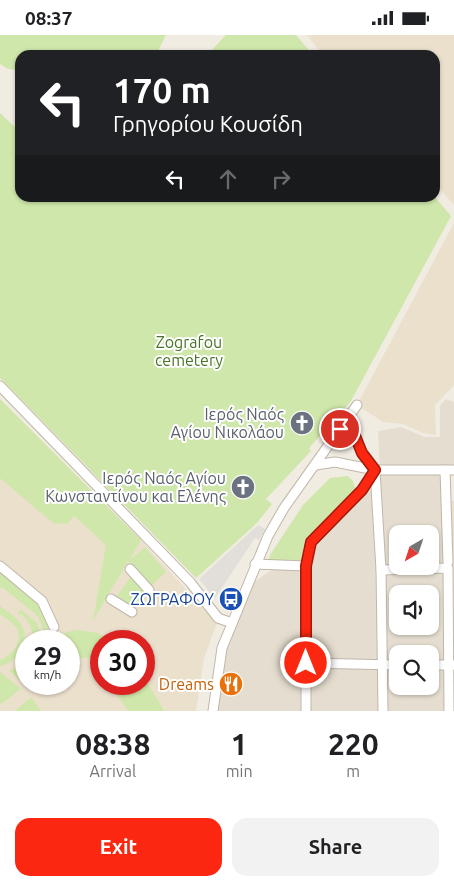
<!DOCTYPE html>
<html lang="en">
<head>
<meta charset="utf-8">
<style>
	body { margin:0; font-family:Ubuntu,sans-serif; background:#f2f2f2; color:#202124; height:100vh; display:flex; flex-direction:column; font-size:19px; white-space:nowrap }
	* { box-sizing:border-box; margin:0 }
	p { font-size:16px; color:#757577 }
	.icon { flex:none; width:28px; height:28px; fill:none; stroke:currentColor; stroke-width:2; stroke-linecap:round; stroke-linejoin:round }
	.map { position:relative; height:676px; overflow:hidden }
	.sheet { display:flex; flex-direction:column; background:#fff; flex:1 }
	.sheet>* { flex:none }
	.guide { position:absolute; left:15px; top:15px; width:425px; height:152px; border-radius:15px; box-shadow:0 1px 4px #0004; background:#202124; color:#fff; overflow:hidden }
	.needle { width:32px; rotate:219deg }
	.controls { position:absolute; left:389px; top:490px; display:grid; gap:10px }
	.controls a { display:grid; place-items:center; width:50px; height:50px; border-radius:10px; background:#fff; box-shadow:0 1px 4px #0004; font-size:25px }
	.speed { position:absolute; left:15px; top:595px; display:flex; gap:10px; font-size:25px; font-weight:700; text-align:center }
	.speed>* { display:grid; place-content:center; width:65px; height:65px; border-radius:50%; background:#fff; box-shadow:0 1px 4px #0004; line-height:1 }
	.speed small { font-size:12px; font-weight:400 }
	.speed .limit { border:8px solid #d22; background:#fff; color:#111 }
	.pin { position:absolute; display:grid; place-items:center; width:42px; height:42px; color:#fff; margin:-21px; border:2px solid #fff; border-radius:50%; box-shadow:0 1px 5px #0007 }
	.me { position:absolute; width:55px; margin:-28px; rotate:0deg; stroke-linejoin:round; filter:drop-shadow(0 0 4px #0008) }
	.turn { display:flex; align-items:center; gap:18px; height:105px; padding:0 15px; font-size:22px }
	.turn .icon { width:65px; height:65px; stroke-width:2.5 }
	.turn b { display:block; font-size:35px; line-height:42px }
	.lanes { display:flex; align-items:center; height:48px; padding:0 15px; background:#0003; justify-content:center; gap:25px; direction:ltr }
	.lanes .off { opacity:.35 }
	.eta { display:flex; justify-content:space-evenly; align-items:center; height:85px; text-align:center }
	.eta b { font-size:30px; font-weight:700; line-height:35px }
	.button { display:flex; gap:10px; margin-top:auto; padding:10px 15px }
	.button a { flex:1; height:58px; border-radius:15px; background:#fb2710; color:#fff; font-size:20px; font-weight:700; line-height:58px; text-align:center }
	.button a+a { background:#f2f2f2; color:#202124 }
	.status { display:flex; justify-content:space-between; align-items:center; height:35px; padding:0 25px; background:#fff; direction:ltr }
	.status svg { height:14px; fill:currentColor }
	.map>svg:first-child { display:block }
</style>
</head>
<body>
<div class="status"><b>08:37</b><svg viewBox="0 0 49 12"><path d="M0 12V9h3v3zM5 12V6h3v6zM10 12V3h3v9zM15 12V0h3v12zM26 1h20v11H26zM47 4h2v5h-2z"/></svg></div>
<div class="map">
<svg width="454" height="676" viewBox="0 0 454 676">
	<rect width="100%" height="100%" fill="#f1ece2"/>
	<g fill="#e5ded0" fill-rule="evenodd">
		<path d="M446 364 454 367V431H441L445 627H430V619H398L397 627H387L385 532 378 396 401 392 425 402H440V371ZM398 499H430V531H398ZM398 559H430V591H398Z"/>
		<path d="M374 452 378 676H216L220 627 231 605 254 547 273 534 307 532 314 510Z"/>
		<path d="M454 630V676H386L387 631H397L398 651H430V631Z"/>
	</g>
	<g fill="#ebe0cc" fill-rule="evenodd">
		<path d="M307 0H454V170L435 148V20H323Z"/>
		<path d="M454 188V350L435 370 436 400 423 398 403 389 383 387 357 370Z"/>
		<path d="M0 364 141 505 217 588 204 623 196 676H0ZM26 606H69V649H26ZM101 606H144V649H101Z"/>
		<path d="M451 466H454V574Z"/>
	</g>
	<g fill="#cfe7aa">
		<path d="M0 0H166L156 20H20V35L8 34 0 29Z"/>
		<path d="M226 0H296L313 20H207Z"/>
		<path d="M0 78 20 97V162H435L451 181 351 366 309 413 311 416 266 464 272 469 257 488 196 543 0 343Z"/>
		<path d="M0 364 141 505 129 526 145 512 166 537 151 551 128 526 93 586 106 510 74 481 67 489 53 488 0 443Z"/>
		<path d="M348 441 353 446 355 453 351 460 305 505 301 526 269 525 270 520 303 470 330 443Z"/>
		<path d="M0 537C15 550 42 566 47 586 49 592 48 600 48 606L38 581 3 553H0Z"/>
		<path d="M133 539 148 555 132 576 114 565Z"/>
		<path d="M0 571C7 576 16 582 21 589 32 605 17 628 0 631V625C13 620 24 606 16 592 12 587 5 583 0 579Z"/>
		<path d="M21 574 37 588 43 606H31C35 596 29 588 23 580L17 579Z"/>
		<path d="M77 595 97 598 115 606H101V634L93 622 69 625V606H60L66 597Z"/>
		<path d="M26 621V649H28L26 650 9 636 18 631Z"/>
		<path d="M0 637 21 654 1 669 0 668Z"/>
		<path d="M144 642 164 676H128L110 649H144Z"/>
		<path d="M31 662 41 676H15L16 675Z"/>
	</g>
	<path fill="#e2dfdb" d="M258 490 265 494 259 505 255 503 215 563 199 544Z"/>
	<g fill="none" stroke-linecap="round" stroke-linejoin="round">
		<g stroke="#c0b6a8" stroke-width="11">
			<g id="minor">
				<path d="M0 351 190 547 218 583 232 588"/>
				<path d="M340 395 348 396 357 403 362 418 375 435 381 535 383 676"/>
				<path d="M316 430 335 427 375 435H454"/>
				<path d="M445 435 448 527"/>
				<path d="M255 529 306 531"/>
				<path d="M0 531 42 566 54 592"/>
				<path d="M130 534 149 555"/>
				<path d="M381 535 448 533 449 676"/>
				<path d="M111 564 132 577"/>
				<path d="M306 628 398 630"/>
				<path d="M430 630H454"/>
				<path d="M213 676 222 613 268 501 284 473 357 370"/>
				<path d="M306 676V531L311 507 363 455 375 435"/>
			</g>
		</g>
		<use href="#minor" stroke="#fff" stroke-width="9"/>
	</g>
	<g fill="none" stroke-linecap="round" stroke-linejoin="round">
		<g stroke="#a3190a" stroke-width="12">
			<path id="route" d="M306 628V531L311 507 362 455 375 435 362 418 355 401 340 394"/>
		</g>
		<use href="#route" stroke="#fb2710" stroke-width="9"/>
	</g>
	<defs>
		<g id="church-disc" transform="scale(1.25)"><circle r="9.5" fill="#6b7280" stroke="#fff"/><path d="M-1.2-6h2.4v3.5h3.3v2.4h-3.3V6h-2.4V-.1h-3.3v-2.4h3.3Z" fill="#fff"/></g>
		<g id="bus-disc" transform="scale(1.25)"><circle r="9.5" fill="#1a4fb4" stroke="#fff"/><path d="M-5-6H5V4H4V6H2V4H-2V6H-4V4H-5ZM-3.5-4V0h7V-4ZM-3.5 1.2v1.5H-2V1.2ZM2 1.2v1.5H3.5V1.2Z" fill="#fff"/></g>
		<g id="restaurant-disc" transform="scale(1.25)"><circle r="9.5" fill="#e8710a" stroke="#fff"/><path d="M-5-6h1v4h1v-4h1v4h1v-4h1v5L-1.5 .5V6h-2V.5L-5-1ZM5-6V6H3V1.5H1.5Q1.5-4 5-6Z" fill="#fff"/></g>
	</defs>
	<g fill-rule="evenodd">
		<use href="#church-disc" x="302" y="388"/>
		<use href="#church-disc" x="243" y="452"/>
		<use href="#bus-disc" x="231" y="564"/>
		<use href="#restaurant-disc" x="231" y="649"/>
	</g>
	<g text-anchor="middle" stroke-width="4" stroke-linejoin="round" paint-order="stroke">
		<g font-size="16" fill="#487427" stroke="#fff">
			<text x="189" y="313">Zografou<tspan x="189" dy="18">cemetery</tspan></text>
		</g>
		<g font-size="16" fill="#5b616d" stroke="#fff" text-anchor="end">
			<text x="284" y="385">Ιερός Ναός<tspan x="284" dy="18">Αγίου Νικολάου</tspan></text>
			<text x="226" y="449">Ιερός Ναός Αγίου<tspan x="226" dy="18">Κωνσταντίνου και Ελένης</tspan></text>
		</g>
		<g font-size="16" fill="#164399" stroke="#fff" text-anchor="end">
			<text x="214" y="570">ΖΩΓΡΑΦΟΥ</text>
		</g>
		<g font-size="16" fill="#c56008" stroke="#fff" text-anchor="end">
			<text x="214" y="655">Dreams</text>
		</g>
	</g>
</svg>
<div class="controls">
<a><svg class="needle" viewBox="-14 -14 28 28"><path d="M0-13l5 13h-10z" fill="#e53935"/><path d="M0 13l5-13h-10z" fill="#757577"/></svg></a>
<a><svg class="icon" aria-label="sound" viewBox="0 0 24 24"><path d="M4 9h4l5-4v14l-5-4H4zM17 9q2 3 0 6"/></svg></a>
<a><svg class="icon" aria-label="search" viewBox="0 0 24 24"><circle cx="10" cy="10" r="6"/><path d="M15 15l6 6"/></svg></a>
</div>
<div class="speed"><div>29<small>km/h</small></div><div class="limit">30</div></div>
<div class="pin" style="left:340px;top:394px;background:#d93025"><svg class="icon" aria-label="arrive" viewBox="0 0 24 24"><path d="M6 21V4h12l-3 4 3 4H6"/></svg></div>
<svg class="me" style="left:306px;top:628px" viewBox="-20 -20 40 40"><circle r="17" fill="#fb2710" stroke="#fff" stroke-width="3"/><path d="M0-11L8 9 0 5-8 9z" fill="#fff"/></svg>
<div class="guide">
<div class="turn"><svg class="icon" aria-label="left" viewBox="0 0 24 24"><path d="M17 20v-9H6M10 6l-5 5 5 5"/></svg><div><b>170 m</b>Γρηγορίου Κουσίδη</div></div>
<div class="lanes"><svg class="icon" aria-label="left" viewBox="0 0 24 24"><path d="M17 20v-9H6M10 6l-5 5 5 5"/></svg><svg class="icon off" aria-label="ahead" viewBox="0 0 24 24"><path d="M12 20V5M6 11l6-6 6 6"/></svg><svg class="icon off" aria-label="right" viewBox="0 0 24 24"><path d="M7 20v-9h11M14 6l5 5-5 5"/></svg></div>
</div>
</div>
<section class="sheet">
<div class="eta">
<div><b>08:38</b><p>Arrival</p></div>
<div><b>1</b><p>min</p></div>
<div><b>220</b><p>m</p></div>
</div>
<div class="button"><a>Exit</a><a>Share</a></div>
</section>
</body>
</html>
